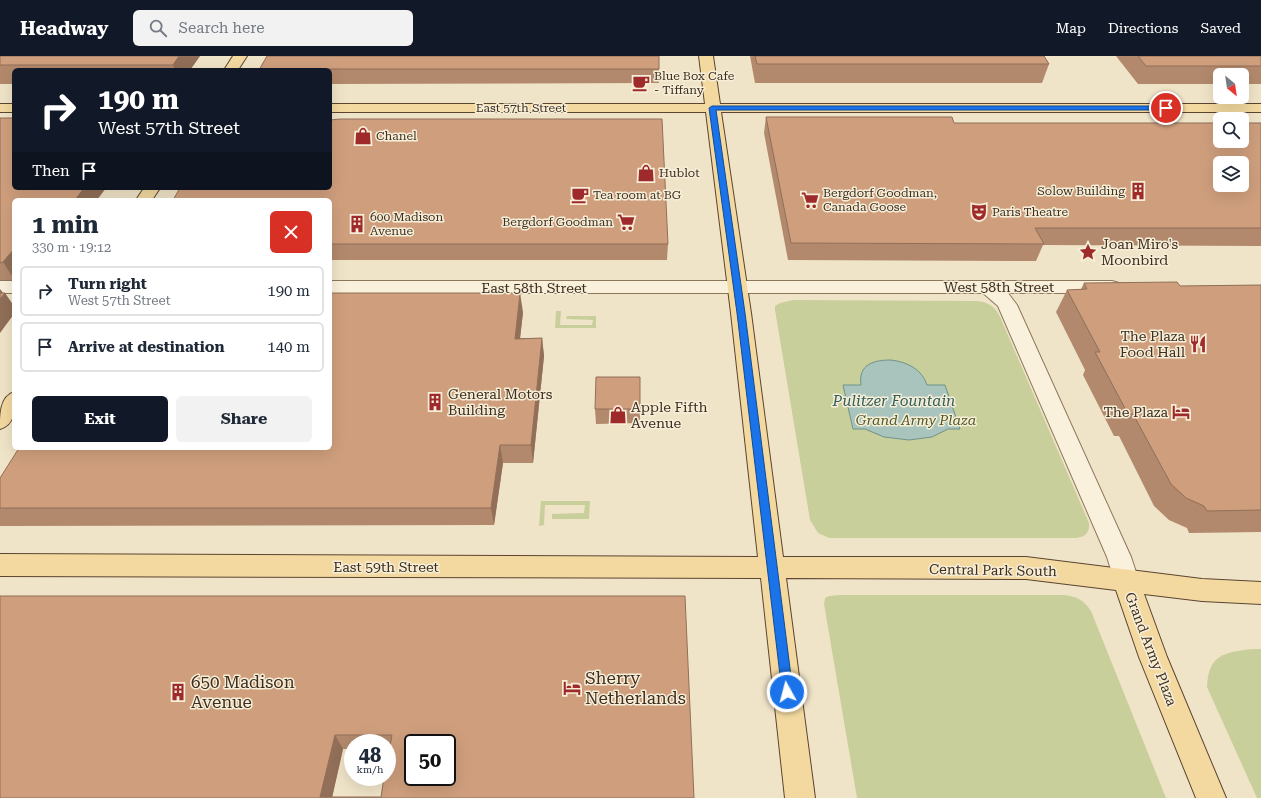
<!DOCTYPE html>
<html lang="en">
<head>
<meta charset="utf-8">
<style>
	body { margin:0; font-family:"Roboto Serif",serif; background:#f2f2f3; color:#1f2937; height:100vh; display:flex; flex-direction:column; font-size:15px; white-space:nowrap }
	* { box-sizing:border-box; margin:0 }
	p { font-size:13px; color:#747a83 }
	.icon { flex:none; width:22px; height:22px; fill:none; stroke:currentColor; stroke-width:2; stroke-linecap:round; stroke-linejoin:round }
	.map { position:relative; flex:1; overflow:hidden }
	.details { position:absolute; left:12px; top:142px; width:320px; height:252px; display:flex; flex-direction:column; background:#fff; border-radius:6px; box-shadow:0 4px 16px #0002 }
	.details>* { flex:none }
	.guide { position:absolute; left:12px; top:12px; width:320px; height:122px; border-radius:6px; box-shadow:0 4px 16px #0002; background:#111827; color:#fff; overflow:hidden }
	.needle { width:26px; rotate:151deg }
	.buttons { position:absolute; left:1213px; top:12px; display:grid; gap:8px }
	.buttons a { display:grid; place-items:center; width:36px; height:36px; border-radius:6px; background:#fff; box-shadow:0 4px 16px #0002; font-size:20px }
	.speed { position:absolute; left:344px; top:678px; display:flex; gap:8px; font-size:20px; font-weight:700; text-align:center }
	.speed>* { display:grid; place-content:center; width:52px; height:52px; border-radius:50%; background:#fff; box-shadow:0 4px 16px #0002; line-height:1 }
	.speed small { font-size:10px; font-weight:400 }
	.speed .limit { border:2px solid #111; border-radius:6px; background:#fff; color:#111 }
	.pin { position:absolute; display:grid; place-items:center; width:34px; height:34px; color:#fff; margin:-17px; border:2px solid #fff; border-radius:50%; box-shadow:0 1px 4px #0007 }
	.me { position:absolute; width:44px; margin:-22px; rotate:353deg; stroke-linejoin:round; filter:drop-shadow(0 0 3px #0008) }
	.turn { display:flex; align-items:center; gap:14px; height:84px; padding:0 20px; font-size:18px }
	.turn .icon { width:52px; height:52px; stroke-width:2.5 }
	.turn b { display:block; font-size:28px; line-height:34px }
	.then { display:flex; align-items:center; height:38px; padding:0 20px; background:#0003; gap:8px; font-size:15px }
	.round { display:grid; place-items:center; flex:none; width:42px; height:42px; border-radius:6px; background:#f2f2f3 }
	.overview { display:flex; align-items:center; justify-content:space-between; height:68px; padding:0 20px }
	h1 { font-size:24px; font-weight:700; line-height:30px }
	.cta { display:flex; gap:8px; margin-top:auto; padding:8px 20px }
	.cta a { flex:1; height:46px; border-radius:6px; background:#111827; color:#fff; font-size:16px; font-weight:700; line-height:46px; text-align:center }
	.cta a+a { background:#f2f2f3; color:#1f2937 }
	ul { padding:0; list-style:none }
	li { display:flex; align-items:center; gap:12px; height:50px; margin:0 8px 6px; padding:0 12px; border:2px solid #e0e1e3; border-radius:6px }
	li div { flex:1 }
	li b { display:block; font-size:15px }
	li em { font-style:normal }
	header { display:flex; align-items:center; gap:24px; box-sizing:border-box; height:56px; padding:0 20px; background:#111827; color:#fff }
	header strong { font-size:19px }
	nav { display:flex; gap:22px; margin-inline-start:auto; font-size:14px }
	.search { width:280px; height:36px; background:#f2f2f3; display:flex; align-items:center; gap:10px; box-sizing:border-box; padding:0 14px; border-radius:6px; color:#747a83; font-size:15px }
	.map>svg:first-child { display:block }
</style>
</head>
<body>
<header>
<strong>Headway</strong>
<div class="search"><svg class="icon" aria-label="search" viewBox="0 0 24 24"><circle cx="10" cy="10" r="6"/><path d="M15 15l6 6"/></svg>Search here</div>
<nav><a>Map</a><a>Directions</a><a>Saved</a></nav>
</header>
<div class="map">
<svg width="1261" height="742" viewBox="0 0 1261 742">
	<rect width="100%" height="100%" fill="#f0e4c8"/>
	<g fill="#c9cf9b">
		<path d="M793 244 976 245C989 246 996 251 1001 263L1089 467C1090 479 1083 482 1072 482H829L818 477 810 464 775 254V250L780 247Z"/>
		<path d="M556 255H561L560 269H592L593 264 566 263 567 260H596V272H555Z"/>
		<path d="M541 445H590L589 463H552V458L584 457 585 449H545L544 469 539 470Z"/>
		<path d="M841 539H1063C1076 540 1084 544 1091 555L1166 742H857L824 548 825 542 829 540Z"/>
		<path d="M1253 593H1261V742H1257L1207 631C1208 599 1224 596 1253 593Z"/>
	</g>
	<path fill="#a9c4bc" stroke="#6f938a" d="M891 304C907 306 922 313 927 329H945L960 373H948L932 381 909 384 884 381 865 373H853L843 329H861C858 308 874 304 891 304Z"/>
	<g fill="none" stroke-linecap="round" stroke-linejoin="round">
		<g stroke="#8d765c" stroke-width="2">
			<g id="minor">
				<rect x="0" y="225" width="14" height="12"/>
				<path d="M330 225H1112L1119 227 1121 231 1119 235 1112 237H1008L1017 249 1131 501 1139 525 1135 533 1126 536 1117 533 1107 501 998 250 983 237H330Z"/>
			</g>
		</g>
		<g stroke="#5b4430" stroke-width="2">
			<g id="major">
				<path d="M233 0H247L238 14H224Z"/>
				<path d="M699 0H713L720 48H1261V56H721L751 257 783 501H1026L1202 523 1261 526V548L1202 545 1144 538 1167 601 1226 742H1196L1139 601 1116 534 1026 523 786 522 815 742H785L761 522 0 520V498L758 501 731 257 706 56H330V48H705Z"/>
				<rect x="0" y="48" width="14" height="8"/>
				<path d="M144 132H160L152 144H136Z"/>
				<path d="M14 336C14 351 17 368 0 373 0 358 0 341 14 336Z"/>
			</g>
		</g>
		<use href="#minor" fill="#faf1dc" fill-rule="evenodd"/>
		<use href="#major" fill="#f3d9a0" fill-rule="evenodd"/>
	</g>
	<g fill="#b2896c" fill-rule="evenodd">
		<path d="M0 0H200L190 14H14V28H0Z"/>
		<path d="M267 0 659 13V27L330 28V14H259Z"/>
		<path d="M750 0H1044L1049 8 1042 27H755Z"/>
		<path d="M1116 0H1261V28H1242V19H1220V28H1138Z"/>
		<path d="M766 61 954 67H1261V190L1043 189 1036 205 788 204 764 77Z"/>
		<path d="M0 62 14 144V224H0Z"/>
		<path d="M330 144 668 188 667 204H330Z"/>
		<path d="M1084 227 1180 230 1261 229V476L1189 477 1187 472 1169 464 1154 450 1119 380H1114L1083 319 1085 314 1056 256 1067 234 1081 233Z"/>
		<path d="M523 256 520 282H542L544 300 533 407H503L494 469 0 470V422Z"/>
		<path d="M640 321V367L596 368 595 353Z"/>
		<path d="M0 540 694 742H0ZM353 687H387V693H390L381 741H332L343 693H353Z"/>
	</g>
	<g fill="#916f58">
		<path d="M179 0H200L190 14H175L173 9Z"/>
		<path d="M84 132H106L97 144H75Z"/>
		<path d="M14 193V223L3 206Z"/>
		<path d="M0 233 4 238 5 237 14 250V258L0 277Z"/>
		<path d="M520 237 523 256 518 301 515 283Z"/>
		<path d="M542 282 544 300 533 407 531 389Z"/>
		<path d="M500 389 503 407 494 469 491 452Z"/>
		<path d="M335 679 343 693 332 742 320 741Z"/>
	</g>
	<g fill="#cf9f7d" stroke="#916f58" fill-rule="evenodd">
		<path d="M0 0H179L173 9H0Z"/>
		<path d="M267 0H659V13H300L299 14H259Z"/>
		<path d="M755 0H1044L1049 8H757Z"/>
		<path d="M1138 0H1261V10H1146Z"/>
		<path d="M766 61H952L954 67H1220V85H1242V67H1261V172H1035L1044 188 791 187ZM1220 107H1242V129H1220Z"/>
		<path d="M0 62H14V132H84L75 144H14V193L3 206 0 207Z"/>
		<path d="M340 63H662L668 188H330V144H173L180 132H330V64Z"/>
		<path d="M1177 226 1180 230 1261 229V454L1207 455 1204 450 1186 442 1171 428 1133 358H1128L1095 296H1100L1067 234 1087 233 1084 227Z"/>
		<path d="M0 237H5L0 243Z"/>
		<path d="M330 237H520L515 283 542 282 531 389H500L491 452H0V422L19 392H330Z"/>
		<path d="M596 321H640V353H595Z"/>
		<path d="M0 540H685L694 742H0ZM335 679H392L387 707V721H384L381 741H320ZM413 687H447V721H413Z"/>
	</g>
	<path fill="#1a73e8" stroke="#114b97" d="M712 50H1166L1169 52 1166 54H716L745 257 793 636 791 640 787 642 783 640 782 636 737 257 709 52Z"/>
	<defs>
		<g id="cafe-bare" transform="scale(1.38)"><path d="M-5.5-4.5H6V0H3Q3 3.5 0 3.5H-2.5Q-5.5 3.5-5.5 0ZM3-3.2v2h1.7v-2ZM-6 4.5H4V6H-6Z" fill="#9e2a2b" stroke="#f7eed8" stroke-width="2.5" paint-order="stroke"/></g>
		<g id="shop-bare" transform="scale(1.38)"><path d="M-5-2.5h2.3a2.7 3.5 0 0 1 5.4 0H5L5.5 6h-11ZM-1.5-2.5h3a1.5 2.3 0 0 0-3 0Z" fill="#9e2a2b" stroke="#f7eed8" stroke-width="2.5" paint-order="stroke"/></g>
		<g id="building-bare" transform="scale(1.38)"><path d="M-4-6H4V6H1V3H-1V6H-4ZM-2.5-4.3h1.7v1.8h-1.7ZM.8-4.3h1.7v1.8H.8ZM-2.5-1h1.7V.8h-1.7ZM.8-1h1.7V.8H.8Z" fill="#9e2a2b" stroke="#f7eed8" stroke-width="2.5" paint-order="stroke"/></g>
		<g id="supermarket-bare" transform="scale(1.38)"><path d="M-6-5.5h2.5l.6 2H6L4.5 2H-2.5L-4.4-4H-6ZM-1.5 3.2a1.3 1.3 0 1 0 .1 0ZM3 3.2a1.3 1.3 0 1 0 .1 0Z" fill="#9e2a2b" stroke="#f7eed8" stroke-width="2.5" paint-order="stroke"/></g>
		<g id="theatre-bare" transform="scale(1.38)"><path d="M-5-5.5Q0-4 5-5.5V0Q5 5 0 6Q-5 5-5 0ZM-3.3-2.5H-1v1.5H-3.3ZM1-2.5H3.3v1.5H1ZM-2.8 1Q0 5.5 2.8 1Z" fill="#9e2a2b" stroke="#f7eed8" stroke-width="2.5" paint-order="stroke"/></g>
		<g id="sight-bare" transform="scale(1.38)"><path d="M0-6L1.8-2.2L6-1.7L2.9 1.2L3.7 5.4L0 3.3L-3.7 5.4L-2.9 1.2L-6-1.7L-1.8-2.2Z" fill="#9e2a2b" stroke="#f7eed8" stroke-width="2.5" paint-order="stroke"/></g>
		<g id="restaurant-bare" transform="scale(1.38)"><path d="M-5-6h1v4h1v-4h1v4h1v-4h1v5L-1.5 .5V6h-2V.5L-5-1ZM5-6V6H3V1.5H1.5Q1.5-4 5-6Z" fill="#9e2a2b" stroke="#f7eed8" stroke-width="2.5" paint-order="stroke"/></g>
		<g id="hotel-bare" transform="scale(1.38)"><path d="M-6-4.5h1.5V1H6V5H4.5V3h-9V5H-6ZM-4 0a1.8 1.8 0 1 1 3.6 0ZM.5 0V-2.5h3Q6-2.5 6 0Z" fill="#9e2a2b" stroke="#f7eed8" stroke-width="2.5" paint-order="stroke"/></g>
	</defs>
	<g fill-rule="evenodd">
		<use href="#cafe-bare" x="641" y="27"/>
		<use href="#shop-bare" x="363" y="80"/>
		<use href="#shop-bare" x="646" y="117"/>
		<use href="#building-bare" x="1138" y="135"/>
		<use href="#cafe-bare" x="580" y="139"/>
		<use href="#supermarket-bare" x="810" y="144"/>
		<use href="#theatre-bare" x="979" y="156"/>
		<use href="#supermarket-bare" x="626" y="166"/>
		<use href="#building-bare" x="357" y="168"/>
		<use href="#sight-bare" x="1088" y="196"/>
		<use href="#restaurant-bare" x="1198" y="288"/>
		<use href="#building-bare" x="435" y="346"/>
		<use href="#hotel-bare" x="1181" y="356"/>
		<use href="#shop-bare" x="618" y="359"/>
		<use href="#hotel-bare" x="572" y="632"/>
		<use href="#building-bare" x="178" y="636"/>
	</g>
	<g text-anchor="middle" stroke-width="3" stroke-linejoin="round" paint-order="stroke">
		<g font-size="12" fill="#3d2e20" stroke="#f7eed8" text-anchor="start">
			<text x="654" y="24">Blue Box Cafe<tspan x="654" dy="14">- Tiffany</tspan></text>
			<text x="376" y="84">Chanel</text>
			<text x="659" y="121">Hublot</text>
			<text x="1125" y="139" text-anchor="end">Solow Building</text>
			<text x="823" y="141">Bergdorf Goodman,<tspan x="823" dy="14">Canada Goose</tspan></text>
			<text x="593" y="143">Tea room at BG</text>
			<text x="992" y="160">Paris Theatre</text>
			<text x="370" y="165">600 Madison<tspan x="370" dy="14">Avenue</tspan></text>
			<text x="613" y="170" text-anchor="end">Bergdorf Goodman</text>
		</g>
		<g font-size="12" fill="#3d2e20" stroke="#f7eed8">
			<text x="521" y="56">East 57th Street</text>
		</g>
		<g font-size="14" fill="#3d2e20" stroke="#f7eed8" text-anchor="start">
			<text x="1101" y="193">Joan Miro's<tspan x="1101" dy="16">Moonbird</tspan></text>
			<text x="1185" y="285" text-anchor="end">The Plaza<tspan x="1185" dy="16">Food Hall</tspan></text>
			<text x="448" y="343">General Motors<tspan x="448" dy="16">Building</tspan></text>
			<text x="631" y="356">Apple Fifth<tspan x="631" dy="16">Avenue</tspan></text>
			<text x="1168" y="361" text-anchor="end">The Plaza</text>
		</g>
		<g font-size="14" fill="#3d2e20" stroke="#f7eed8">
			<text x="999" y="236">West 58th Street</text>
			<text x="534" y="237">East 58th Street</text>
			<text x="386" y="516">East 59th Street</text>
			<text transform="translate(993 514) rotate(1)" y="5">Central Park South</text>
			<text transform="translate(1151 593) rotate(69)" y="5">Grand Army Plaza</text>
		</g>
		<g font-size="14" font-style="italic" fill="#4d5a26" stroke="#f7eed8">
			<text x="916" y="369">Grand Army Plaza</text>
		</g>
		<g font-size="15" font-style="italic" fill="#2f5d5a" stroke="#f7eed8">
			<text x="894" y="350">Pulitzer Fountain</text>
		</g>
		<g font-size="17" fill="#3d2e20" stroke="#f7eed8" text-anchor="start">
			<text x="585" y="628">Sherry<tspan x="585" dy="20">Netherlands</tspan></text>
			<text x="191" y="632">650 Madison<tspan x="191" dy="20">Avenue</tspan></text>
		</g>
	</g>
</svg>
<div class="buttons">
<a><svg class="needle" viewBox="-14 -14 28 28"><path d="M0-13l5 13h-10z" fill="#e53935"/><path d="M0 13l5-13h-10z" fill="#747a83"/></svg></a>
<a><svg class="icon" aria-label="search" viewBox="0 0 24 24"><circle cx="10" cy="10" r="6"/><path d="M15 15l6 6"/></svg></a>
<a><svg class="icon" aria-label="layers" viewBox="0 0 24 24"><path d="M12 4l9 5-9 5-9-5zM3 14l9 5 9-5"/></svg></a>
</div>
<div class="speed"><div>48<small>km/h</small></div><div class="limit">50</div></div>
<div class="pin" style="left:1166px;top:52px;background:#d93025"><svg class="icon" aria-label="arrive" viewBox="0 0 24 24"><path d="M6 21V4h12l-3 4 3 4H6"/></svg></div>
<svg class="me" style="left:787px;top:636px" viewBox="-20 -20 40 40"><circle r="17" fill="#1a73e8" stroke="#fff" stroke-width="3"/><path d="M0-11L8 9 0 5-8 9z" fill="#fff"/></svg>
<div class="guide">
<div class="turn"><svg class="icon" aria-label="right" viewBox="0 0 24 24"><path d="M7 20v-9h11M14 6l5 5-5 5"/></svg><div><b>190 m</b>West 57th Street</div></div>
<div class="then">Then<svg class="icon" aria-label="arrive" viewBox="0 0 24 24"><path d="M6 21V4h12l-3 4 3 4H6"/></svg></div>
</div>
<section class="details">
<div class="overview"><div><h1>1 min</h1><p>330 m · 19:12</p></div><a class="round" style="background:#d93025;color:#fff"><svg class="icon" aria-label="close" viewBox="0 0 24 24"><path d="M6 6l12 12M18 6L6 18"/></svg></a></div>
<ul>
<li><svg class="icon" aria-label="right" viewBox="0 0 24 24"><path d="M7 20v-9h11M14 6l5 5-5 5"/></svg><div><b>Turn right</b><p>West 57th Street</p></div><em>190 m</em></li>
<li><svg class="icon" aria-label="arrive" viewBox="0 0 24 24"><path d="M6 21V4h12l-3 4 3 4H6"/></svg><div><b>Arrive at destination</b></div><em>140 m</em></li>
</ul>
<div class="cta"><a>Exit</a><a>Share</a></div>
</section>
</div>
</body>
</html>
